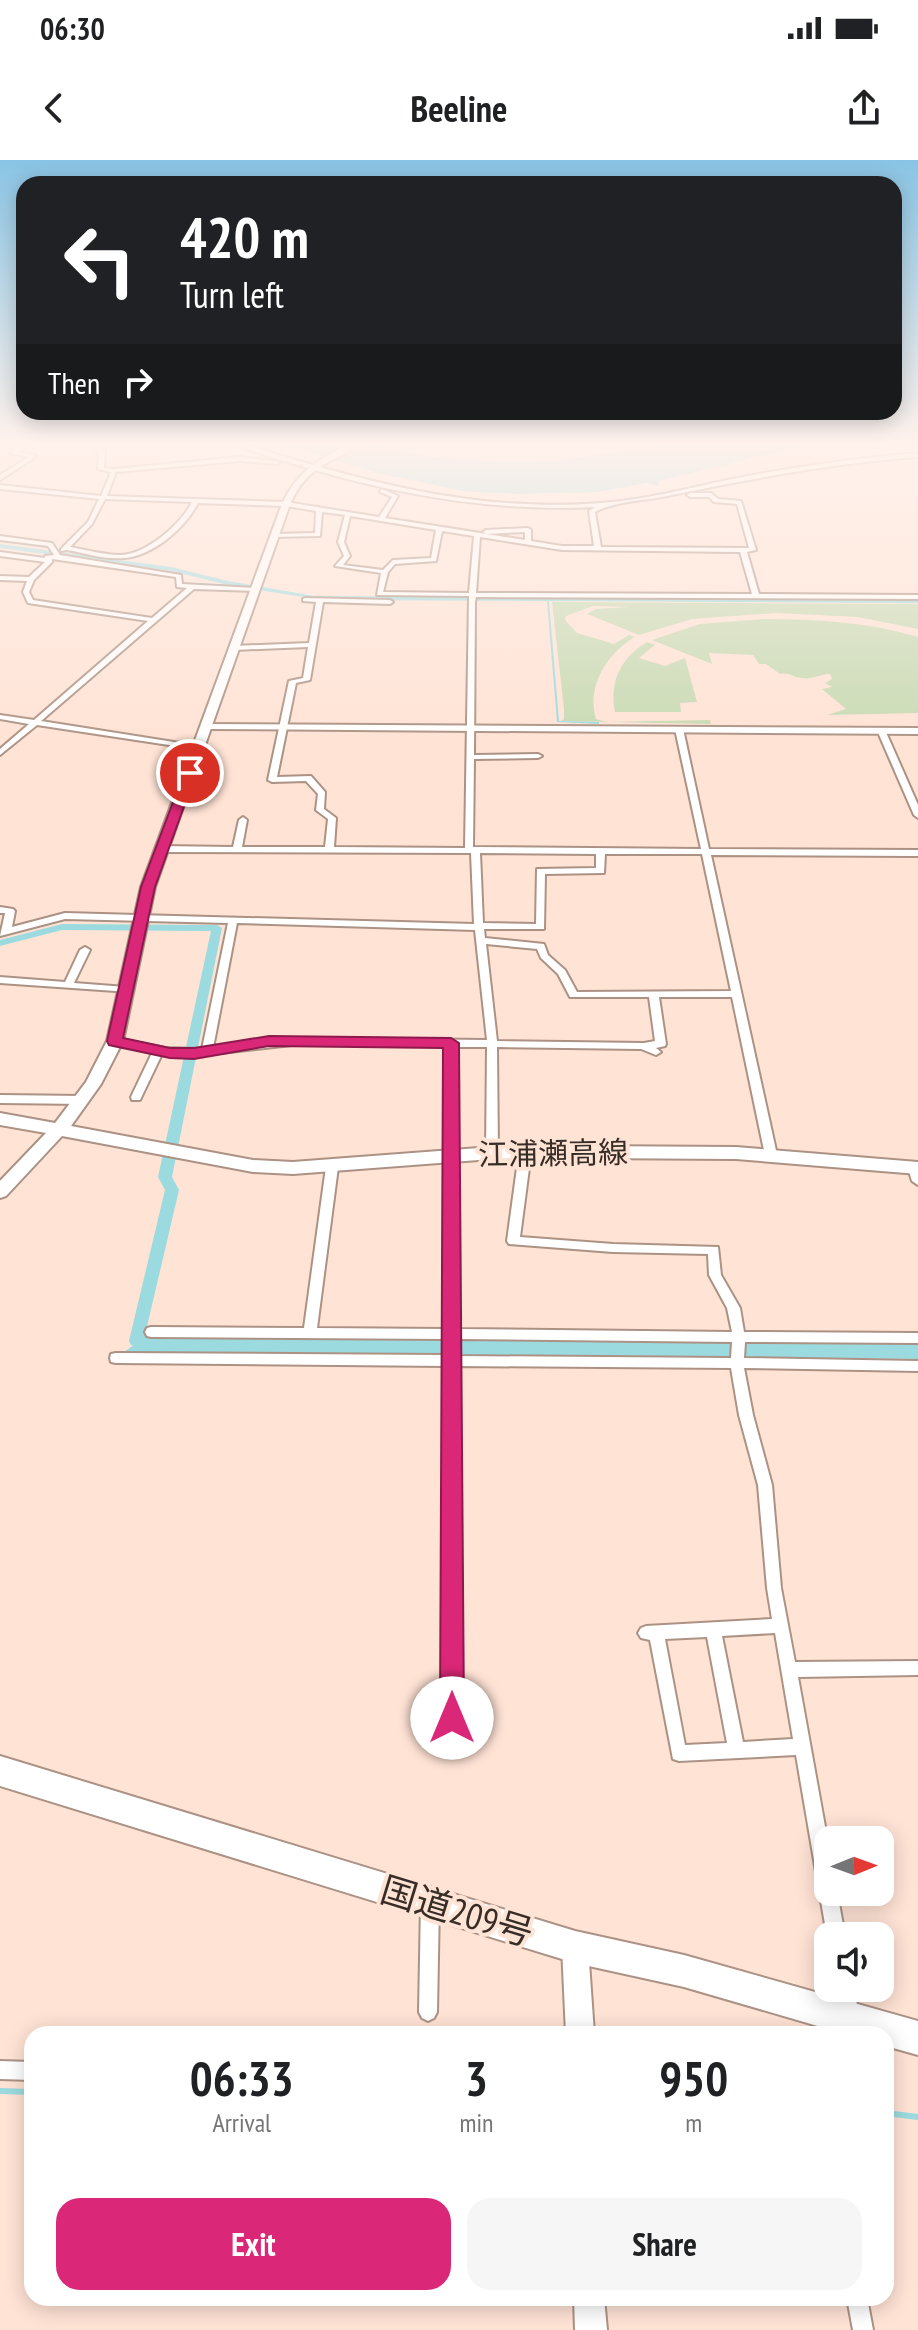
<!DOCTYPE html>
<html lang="en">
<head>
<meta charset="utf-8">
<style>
	body { margin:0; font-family:"PT Sans Narrow","Noto Sans JP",sans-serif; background:#f6f6f6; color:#202124; height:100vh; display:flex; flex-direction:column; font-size:30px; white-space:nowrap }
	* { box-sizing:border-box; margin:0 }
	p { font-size:26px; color:#757577 }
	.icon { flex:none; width:44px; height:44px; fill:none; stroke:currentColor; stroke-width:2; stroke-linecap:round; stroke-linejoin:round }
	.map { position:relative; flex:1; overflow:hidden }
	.drawer { position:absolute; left:24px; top:1866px; width:870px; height:280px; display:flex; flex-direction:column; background:#fff; border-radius:24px; box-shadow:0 4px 20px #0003 }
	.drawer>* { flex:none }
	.top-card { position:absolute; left:16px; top:16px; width:886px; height:244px; border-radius:24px; box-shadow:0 4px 20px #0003; background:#202124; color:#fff; overflow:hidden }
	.needle { width:52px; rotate:89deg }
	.buttons { position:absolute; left:814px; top:1666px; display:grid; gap:16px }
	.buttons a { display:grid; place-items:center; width:80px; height:80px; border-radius:16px; background:#fff; box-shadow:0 4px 20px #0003; font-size:40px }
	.pin { position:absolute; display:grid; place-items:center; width:68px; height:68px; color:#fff; margin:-34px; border:4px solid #fff; border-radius:50%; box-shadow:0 2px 8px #0007 }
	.me { position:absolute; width:88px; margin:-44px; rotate:0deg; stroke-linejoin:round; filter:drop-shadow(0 0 6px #0008) }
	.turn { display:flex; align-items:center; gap:28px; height:168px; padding:0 32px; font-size:36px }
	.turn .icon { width:104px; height:104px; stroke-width:2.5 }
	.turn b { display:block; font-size:56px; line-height:68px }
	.then { display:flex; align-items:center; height:76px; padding:0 32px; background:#0003; gap:16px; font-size:30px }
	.eta { display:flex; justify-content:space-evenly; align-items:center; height:136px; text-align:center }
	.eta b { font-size:48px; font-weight:700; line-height:56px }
	.primary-button { display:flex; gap:16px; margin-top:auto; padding:16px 32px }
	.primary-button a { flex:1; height:92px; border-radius:24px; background:#db2777; color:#fff; font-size:32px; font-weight:700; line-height:92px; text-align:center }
	.primary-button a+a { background:#f6f6f6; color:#202124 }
	.status { display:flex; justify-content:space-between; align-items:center; height:56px; padding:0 40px; background:#fff; direction:ltr }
	.status svg { height:22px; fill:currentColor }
	header { display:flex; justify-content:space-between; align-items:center; height:104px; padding:0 32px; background:#fff; font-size:36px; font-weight:700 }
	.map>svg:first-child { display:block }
</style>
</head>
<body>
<div class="status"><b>06:30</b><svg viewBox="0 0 49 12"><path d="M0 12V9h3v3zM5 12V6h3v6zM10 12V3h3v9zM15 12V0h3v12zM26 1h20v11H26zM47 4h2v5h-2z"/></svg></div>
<header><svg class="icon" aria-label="back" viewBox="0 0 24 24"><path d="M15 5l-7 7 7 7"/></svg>Beeline<svg class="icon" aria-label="share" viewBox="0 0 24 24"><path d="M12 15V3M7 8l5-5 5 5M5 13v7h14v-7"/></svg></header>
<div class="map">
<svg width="918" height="2170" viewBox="0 0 918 2170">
	<rect width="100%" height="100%" fill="#ffe3d5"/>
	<g fill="#c7dab3">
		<path d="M552 442 918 444V469L858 457 776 453 692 459 639 475 587 454 596 449 629 447 593 446 566 456 565 460 577 473 614 484 629 475 635 477C607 493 586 527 596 559L606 562 710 560 711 564 561 561 564 559V549Z"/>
		<path d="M765 459C817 459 868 462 918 477V553L827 555 846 549 822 529 832 527 825 523 832 519 830 514C819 514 813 520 801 518 792 517 790 512 780 514L766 504H759L753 495 709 493 712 504 652 480 700 464Z"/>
		<path d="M647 482 655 485 639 498 665 506 685 498 697 542 680 543 681 552H615C609 521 621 498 647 482Z"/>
	</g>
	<g fill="#9bdbdf">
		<path d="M281 284H368L438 298 503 302 555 301 675 284H808L659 321V326L647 323 597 332 516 334 463 331 377 313Z"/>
		<path d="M306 436 918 439V443L549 441 559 561 599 562V564L557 562 547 441 313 440 303 438Z"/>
		<path d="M147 1176 918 1184V1199L124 1192Z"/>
	</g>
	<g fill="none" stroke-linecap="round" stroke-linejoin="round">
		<g stroke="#9bdbdf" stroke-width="6">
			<path d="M0 1931 32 1932"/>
			<path d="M886 1953 918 1957"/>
		</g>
		<g fill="#9bdbdf" fill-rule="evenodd">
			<path d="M0 384 171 407 228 421 326 438 322 440 228 425 171 411 0 388Z"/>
			<path d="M62 764 217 765 222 768 172 1017 179 1030 145 1175 163 1178 165 1182 163 1186C154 1189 140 1188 131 1185L129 1181 165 1030 158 1017 211 771 62 770 0 786V780Z"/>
		</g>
		<g stroke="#ab9284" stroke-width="4">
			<g id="minor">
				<path d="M21 284H28L18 292 37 296 0 320V315L29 297 10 293Z"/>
				<path d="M92 284H98L105 291 104 308 114 309 240 297 280 302 277 304 240 301 116 312 107 336 286 342 379 357 392 337 380 332 382 329 398 336 385 358 525 380V372L486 374 483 372 486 370 528 368 531 370V381L562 386H594L589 351 595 347C498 352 404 336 311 309 286 301 259 295 235 284H244C360 321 478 353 601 343 645 340 689 328 732 319 794 307 855 298 918 293V297C833 303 750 319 667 336 644 341 615 341 595 352L601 387 749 388 737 344 714 342 709 337H690L687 335 690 333H711L718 339 741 341 756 390 747 392 759 434 918 435V439L476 437 475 442 474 595 538 594 542 596 538 598 474 599 473 687 701 689 675 569 679 567 683 569 709 689 918 690V696L711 695 777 995 775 998 771 999 765 995 732 837H659L666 884 665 886 656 888 661 892 656 895 641 889 497 887 498 993 492 997 486 993 487 887H456L458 1169 732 1172 727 1148 709 1115 708 1094 613 1092 509 1084 507 1081 519 993 525 989 531 993 520 1077 613 1084 718 1087 721 1115 740 1148 744 1172 918 1173V1183L745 1182 744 1198 918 1201V1211L744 1208 753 1255 772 1325 781 1428 795 1502 918 1501V1515L798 1517 828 1683V1732H837L845 1776H828V1778L827 1776 796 1595 679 1601 673 1599 650 1480 641 1478 638 1473 641 1468 646 1466 772 1459 767 1428 758 1325 739 1255 731 1208 458 1206 460 1588 458 1594 452 1596 446 1594 444 1588 445 1206 116 1203 111 1202 110 1198 111 1194 116 1193 445 1195V1179L151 1177 147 1176 145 1172 147 1168 151 1167 304 1168 326 1007 332 1003 338 1007 317 1168 445 1169 446 886 301 884 195 896 162 894 140 940H132L131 937 152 893 111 883 110 881 115 878 165 888 202 889 228 763 65 759 0 776 5 753H0V747L13 749 15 751 12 767 65 753 474 764 471 693 161 692 157 689 161 686 233 687 239 660 243 657 247 660 242 687H325L328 659 316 650 318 634 306 621 272 622 268 620 289 521 303 518 308 487 234 490 230 488 234 486 309 483 316 442 303 441V439L305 438 390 440 393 442 390 444 323 442 310 520 296 523 277 617 311 616 325 632 324 649 336 658 334 687 465 688 469 436 377 435 381 413 335 406 344 396 338 382 345 355 322 352 320 376 272 377 274 374 315 373 316 351 286 346 198 343C185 368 153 396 124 398 105 400 85 393 67 390L61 391V389L88 362 99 339 0 329V325L101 336 111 312 98 309 99 291ZM105 339 192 342C181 364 147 394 121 395 105 395 87 390 70 387L92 364ZM350 356 436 370 431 398 393 400 383 410 343 405 350 396 344 382ZM442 371 474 376 469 433 383 432 388 412 395 404 436 401ZM480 377 562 390 740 392 752 434 476 433ZM480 693 596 694V708L537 709 536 764 483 763ZM605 694H702L731 831 577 832 565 810 548 795 544 784 485 778 484 769H544L545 714 604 713ZM237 763 475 770 487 880 301 878 274 879 213 888ZM486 784 537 789 541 798 558 814 570 837H649L655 881 644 883 497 881ZM458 1179 732 1182 731 1198 458 1196ZM775 1473 793 1579 743 1582 722 1476ZM707 1477 727 1583 685 1585 665 1479Z"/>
				<path d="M0 376 52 383 60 395 181 415 182 424 258 428V430L256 431 194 429 41 561 199 586 203 588 202 590 37 565 0 595V589L29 564 0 559V555L34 560 148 461 28 443 23 432 27 421 0 420V416L29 417 45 402 0 396V392L45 398V396L54 395 48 386 0 380ZM52 399 176 417 177 427 187 428 152 458 33 440 29 432 34 420 52 402Z"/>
				<path d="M878 568 885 570 918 645V658L914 655 877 570Z"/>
				<path d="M85 787 90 790 74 823 126 827 131 830 130 832 0 823V817L65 822 80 790Z"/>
				<path d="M0 935 84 936 89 940 84 944 0 943Z"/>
				<path d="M914 1004 918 1005V1025L912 1021 908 1008Z"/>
				<path d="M430 1734 436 1737 439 1743 437 1852 434 1858 428 1861 422 1858 419 1852 421 1743 424 1737Z"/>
				<path d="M836 1828H854L862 1874H844Z"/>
				<path d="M0 1901 32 1902V1920L0 1919Z"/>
				<path d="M847 2138H867L873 2170H853Z"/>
			</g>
		</g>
		<g stroke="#ab9284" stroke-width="4">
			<path id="tertiary" d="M202 564 918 568V574L206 569 201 566Z"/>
		</g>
		<g stroke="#ab9284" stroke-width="4">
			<g id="secondary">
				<path d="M350 284H361C328 305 308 305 290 344L155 727 123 881 101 924 71 966 253 1000 293 1002 492 987 583 986 736 987 918 1002V1014L736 999 583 998 492 999 293 1014 253 1012 62 976 6 1036 0 1038V1021L46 973 0 965V953L55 963 86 922 107 881 141 727 282 344C297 312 318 299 350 284Z"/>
				<path d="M575 1774 584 1778 588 1787 594 1874H566L562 1787 566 1778Z"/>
				<path d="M574 2138H604L607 2170H575Z"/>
			</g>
		</g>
		<g stroke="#ab9284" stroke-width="4">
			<path id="trunk" d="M0 1596 575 1771 684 1795 918 1861V1895L886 1886V1874H845L684 1827 575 1803 0 1626Z"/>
		</g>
		<use href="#minor" fill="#fff" fill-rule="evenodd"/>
		<use href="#tertiary" fill="#fff" fill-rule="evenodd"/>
		<use href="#secondary" fill="#fff" fill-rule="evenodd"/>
		<use href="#trunk" fill="#fff" fill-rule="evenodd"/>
	</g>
	<linearGradient id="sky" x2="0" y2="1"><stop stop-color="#89c4e4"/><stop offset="0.48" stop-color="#fff2ec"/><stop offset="1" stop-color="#fff2ec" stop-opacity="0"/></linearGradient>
	<rect width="918" height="588" fill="url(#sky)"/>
	<path fill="#db2777" stroke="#8e194d" stroke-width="2" d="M190 610 196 613 155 727 123 878 170 888H194L269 876 451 878 459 883 464 1558 461 1567 452 1570 444 1567 440 1558 443 888 269 886 194 899 170 898 109 885 107 881 141 727 184 613Z"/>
	<g text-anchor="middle" stroke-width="8" stroke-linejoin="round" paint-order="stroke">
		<g font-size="30" fill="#372d27" stroke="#ffe3d5">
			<text transform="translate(553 994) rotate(-1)" y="10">江浦瀬高線</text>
		</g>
		<g font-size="36" fill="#372d27" stroke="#ffe3d5">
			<text transform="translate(457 1751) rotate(17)" y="13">国道209号</text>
		</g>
	</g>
</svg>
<div class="buttons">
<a><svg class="needle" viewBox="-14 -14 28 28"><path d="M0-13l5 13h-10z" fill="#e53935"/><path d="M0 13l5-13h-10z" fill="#757577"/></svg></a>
<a><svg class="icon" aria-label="sound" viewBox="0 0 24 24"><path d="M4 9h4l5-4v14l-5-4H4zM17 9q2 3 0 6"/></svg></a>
</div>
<div class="pin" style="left:190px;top:613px;background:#d93025"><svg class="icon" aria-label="arrive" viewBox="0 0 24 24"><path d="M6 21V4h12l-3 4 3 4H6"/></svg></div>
<svg class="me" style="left:452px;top:1558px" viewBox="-20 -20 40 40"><circle r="19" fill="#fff"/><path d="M0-13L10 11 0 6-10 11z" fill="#db2777"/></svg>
<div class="top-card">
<div class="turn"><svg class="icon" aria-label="left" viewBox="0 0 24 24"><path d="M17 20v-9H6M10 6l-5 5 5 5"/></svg><div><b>420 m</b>Turn left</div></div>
<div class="then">Then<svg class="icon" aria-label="right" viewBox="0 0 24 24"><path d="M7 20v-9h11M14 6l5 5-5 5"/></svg></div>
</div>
<section class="drawer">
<div class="eta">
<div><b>06:33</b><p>Arrival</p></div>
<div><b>3</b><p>min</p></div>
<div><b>950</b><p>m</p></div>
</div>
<div class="primary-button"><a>Exit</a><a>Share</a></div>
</section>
</div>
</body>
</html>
